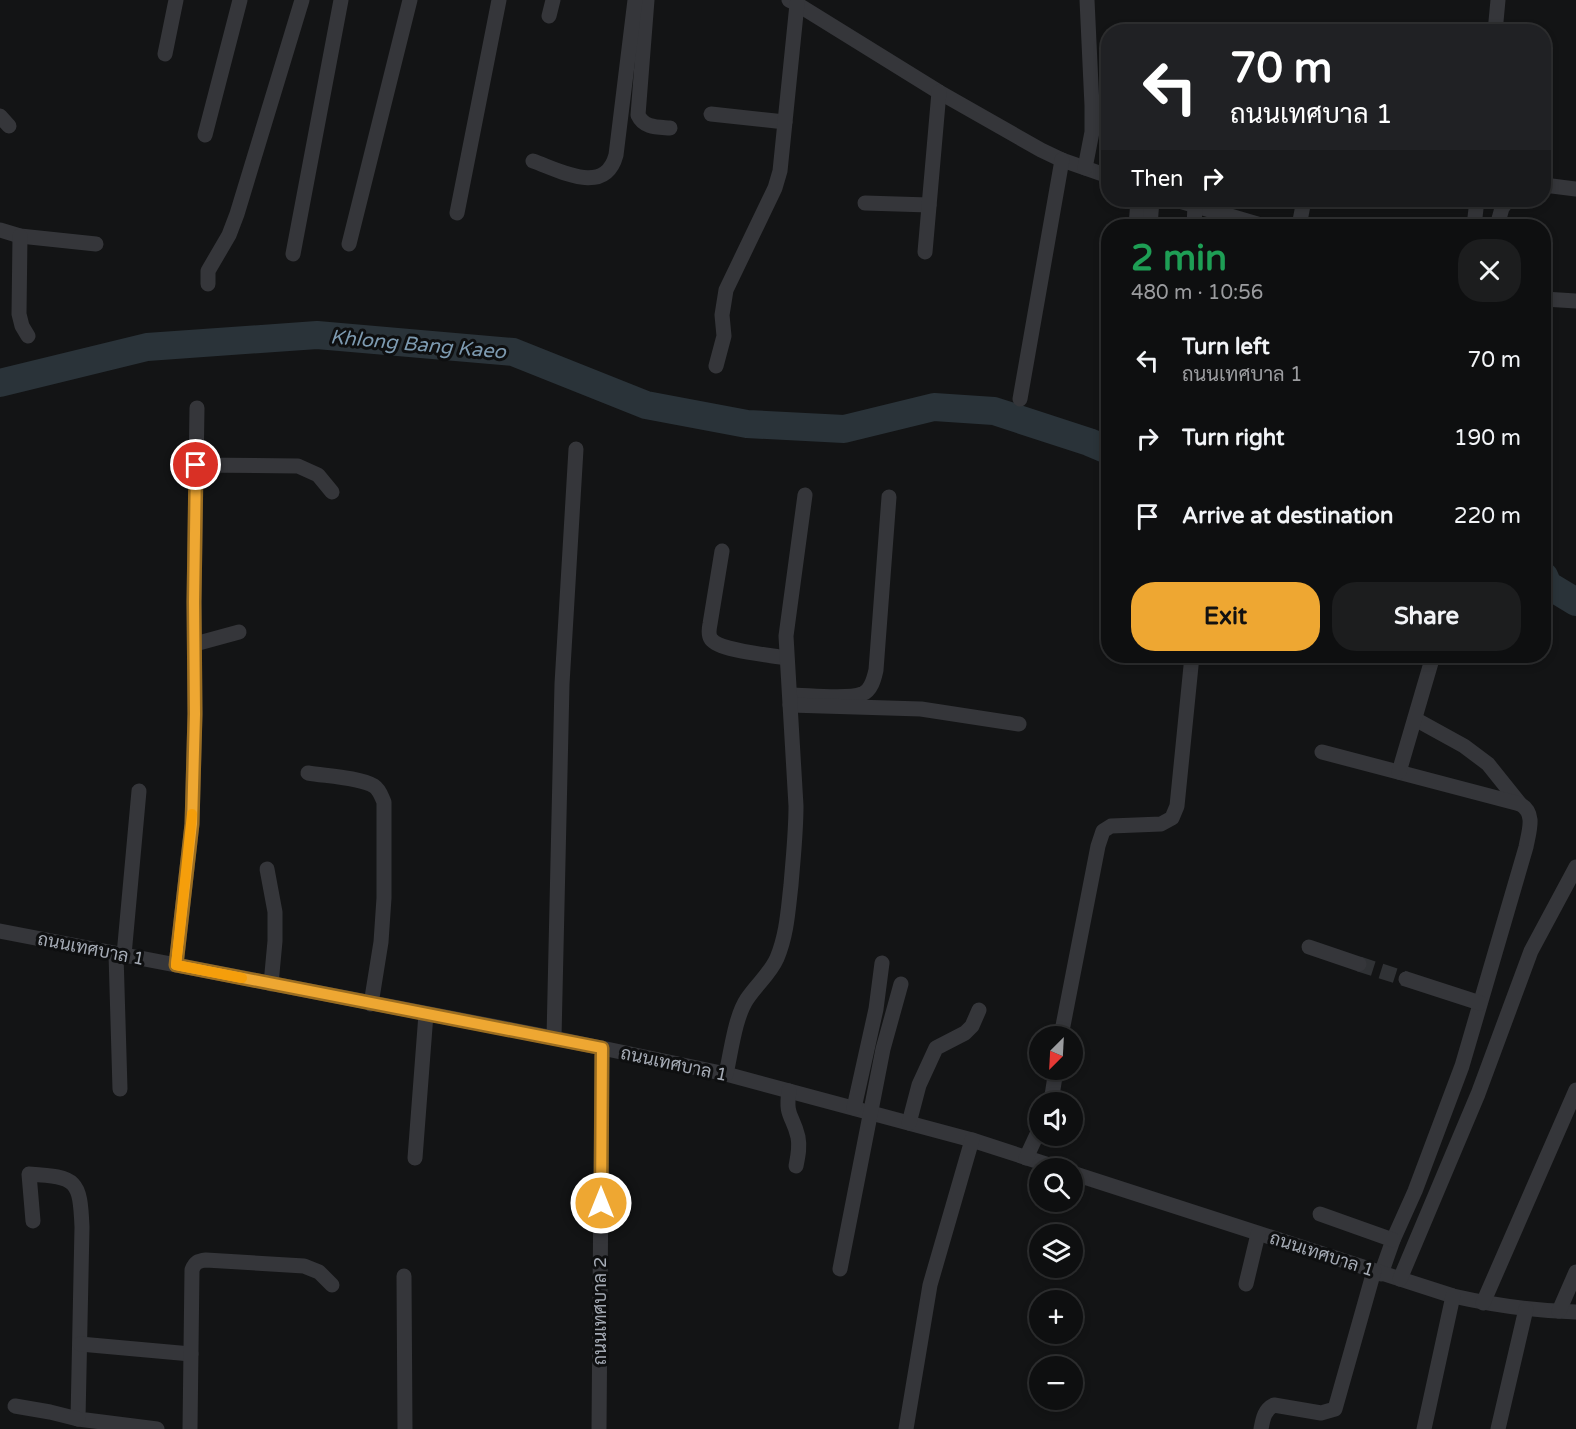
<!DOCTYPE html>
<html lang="en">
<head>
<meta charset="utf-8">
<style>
	body { margin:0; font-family:"Varela Round",Sarabun,sans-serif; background:#1c1d1e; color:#f1f3f6; height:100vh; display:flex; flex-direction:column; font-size:22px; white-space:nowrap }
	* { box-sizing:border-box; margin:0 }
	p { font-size:20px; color:#9b9c9f }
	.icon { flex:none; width:33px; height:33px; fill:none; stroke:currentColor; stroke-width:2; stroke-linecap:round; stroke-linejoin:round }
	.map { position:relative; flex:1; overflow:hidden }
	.side { position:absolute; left:1101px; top:219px; width:450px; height:444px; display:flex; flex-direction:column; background:#0e0f10; border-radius:24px; box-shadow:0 3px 9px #0003,0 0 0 2px #2e2f30 }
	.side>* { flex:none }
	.hud { position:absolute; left:1101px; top:24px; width:450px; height:183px; border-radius:24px; box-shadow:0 3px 9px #0003,0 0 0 2px #2e2f30; background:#202124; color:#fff; overflow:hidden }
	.needle { width:39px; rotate:204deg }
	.buttons { position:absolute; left:1029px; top:1026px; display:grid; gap:12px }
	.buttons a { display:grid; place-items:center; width:54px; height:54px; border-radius:50%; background:#0e0f10; box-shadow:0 3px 9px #0003,0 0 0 2px #2e2f30; font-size:30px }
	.pin { position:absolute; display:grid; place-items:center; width:51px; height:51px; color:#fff; margin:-26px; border:3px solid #fff; border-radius:50%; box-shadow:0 2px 6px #0007 }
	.me { position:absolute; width:66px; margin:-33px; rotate:0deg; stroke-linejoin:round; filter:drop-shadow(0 0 4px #0008) }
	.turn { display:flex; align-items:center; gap:21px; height:126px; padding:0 30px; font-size:27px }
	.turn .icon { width:78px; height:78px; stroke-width:2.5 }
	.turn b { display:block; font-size:42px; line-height:51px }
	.then { display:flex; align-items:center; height:57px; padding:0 30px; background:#0003; gap:12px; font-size:22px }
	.round { display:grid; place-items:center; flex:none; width:63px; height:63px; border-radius:24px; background:#1c1d1e }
	.head { display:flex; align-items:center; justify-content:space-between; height:102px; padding:0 30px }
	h1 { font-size:36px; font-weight:700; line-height:45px; color:#1e9e55 }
	.cta { display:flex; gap:12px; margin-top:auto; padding:12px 30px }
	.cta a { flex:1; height:69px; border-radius:24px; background:#eea732; color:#111; font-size:24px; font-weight:700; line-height:69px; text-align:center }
	.cta a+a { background:#1c1d1e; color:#f1f3f6 }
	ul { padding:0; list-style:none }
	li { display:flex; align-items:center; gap:18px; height:78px; padding:0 30px }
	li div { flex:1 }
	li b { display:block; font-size:22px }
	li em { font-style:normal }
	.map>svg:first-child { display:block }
</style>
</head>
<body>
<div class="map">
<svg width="1576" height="1429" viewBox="0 0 1576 1429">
	<rect width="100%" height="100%" fill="#131415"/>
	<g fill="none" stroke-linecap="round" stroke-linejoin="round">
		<g stroke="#2a3339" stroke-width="28">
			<path d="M0 383 147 347 317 335 513 352 646 405 747 424 844 429 934 407 994 411 1089 442 1108 450"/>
			<path d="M1544 576 1548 585 1576 602"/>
		</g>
		<path stroke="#303235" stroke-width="15" stroke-dasharray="15 8" stroke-linecap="butt" d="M1359 964 1406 979"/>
		<g stroke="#35363a" stroke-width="15">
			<path d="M647 0 638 115C644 128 657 127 670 128"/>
			<path d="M789 0 797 4 939 92 1041 150 1062 160 1108 176"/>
			<path d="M549 16 553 0"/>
			<path d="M1495 32 1498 0"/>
			<path d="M165 54 176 0"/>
			<path d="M711 114 785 122"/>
			<path d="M0 116 9 126"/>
			<path d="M205 135 240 0"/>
			<path d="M533 161C561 171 605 196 616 155L635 0"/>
			<path d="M1085 168 1092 132V106L1087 0"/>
			<path d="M1544 185 1576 189"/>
			<path d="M1176 200 1264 226"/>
			<path d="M865 203 929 205"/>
			<path d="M457 213 499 0"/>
			<path d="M1136 226 1138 200"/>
			<path d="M1150 226 1152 200"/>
			<path d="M1194 226 1195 205"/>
			<path d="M1299 226 1304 200"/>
			<path d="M1474 226 1477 200"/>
			<path d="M1497 226 1502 208 1508 200"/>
			<path d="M0 230 20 236 96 244"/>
			<path d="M20 236 19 314 22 326 28 336"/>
			<path d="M349 244 410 0"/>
			<path d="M925 252 939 92"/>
			<path d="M293 254 341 0"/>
			<path d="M208 284V271L229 235 237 214 302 0"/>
			<path d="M1544 299 1576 301"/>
			<path d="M716 366 724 336 722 315 726 290 775 188 780 171 797 4"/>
			<path d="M1020 399 1062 160"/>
			<path d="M196 465 298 466 318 475 332 492"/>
			<path d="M722 551 710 624C709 629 708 635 711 639 719 651 771 655 786 658"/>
			<path d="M195 644 239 632"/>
			<path d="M790 695C807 695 848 700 862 694 871 691 874 679 876 670L889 497"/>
			<path d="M790 705 921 709 1019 724"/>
			<path d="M1415 719 1464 746 1488 764 1520 804"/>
			<path d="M1322 752 1520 804C1536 813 1529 831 1526 847L1462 1066 1415 1191 1393 1240 1381 1274"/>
			<path d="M1399 772 1433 656"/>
			<path d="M308 773C325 776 359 777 374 786 380 790 381 796 384 802V898L381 942 371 1004"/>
			<path d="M267 869 275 912V941L271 984"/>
			<path d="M0 931 554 1038 726 1074 972 1140 1058 1168"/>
			<path d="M1309 947 1359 964"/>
			<path d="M116 954 120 1089"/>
			<path d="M124 955 139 791"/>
			<path d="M176 965 192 824 195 714 194 602 197 408"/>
			<path d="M1406 979 1480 1003"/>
			<path d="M1061 1036 1098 846 1103 831 1111 826 1161 824 1172 818 1177 806 1192 656"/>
			<path d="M554 1038 562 684 576 449"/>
			<path d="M726 1074C731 1052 735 1017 747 999 757 984 770 974 777 958 787 934 788 910 791 885 793 859 796 833 796 806L786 636 805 495"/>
			<path d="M789 1091C785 1117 793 1115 798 1137 800 1147 798 1156 796 1166"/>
			<path d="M1051 1102 1056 1070"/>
			<path d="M854 1108 876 1009 882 963"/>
			<path d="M909 1123 919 1085 936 1048 965 1033 972 1026 979 1010"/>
			<path d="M415 1158 426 1014"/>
			<path d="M1026 1158 1040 1128"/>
			<path d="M1072 1173 1453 1296C1493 1305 1534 1311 1576 1312"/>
			<path d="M1320 1214 1393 1240"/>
			<path d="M33 1221 29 1174C77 1177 80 1180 82 1227L78 1419 157 1429"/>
			<path d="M840 1269 883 1049 901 984"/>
			<path d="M404 1276 405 1429"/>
			<path d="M1400 1279 1478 1094 1531 951 1576 867"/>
			<path d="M1246 1284 1258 1234"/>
			<path d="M1483 1303 1576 1090"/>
			<path d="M1559 1311 1576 1272"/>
			<path d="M80 1344 191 1354"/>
			<path d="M15 1406 50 1412 78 1419"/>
			<path d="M190 1429 192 1270C195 1262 198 1261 206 1260L304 1266 319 1272 332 1285"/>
			<path d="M599 1429 602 1048"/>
			<path d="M906 1429 930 1285 972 1140"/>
			<path d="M1261 1429C1263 1419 1264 1410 1274 1405L1321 1413 1335 1409 1374 1271"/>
			<path d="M1424 1429 1453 1296"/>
			<path d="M1498 1429 1526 1309"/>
		</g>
	</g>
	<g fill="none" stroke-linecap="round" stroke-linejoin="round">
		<g stroke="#9b6d20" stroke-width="15">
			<path id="route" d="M196 465 194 602 195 714 192 824 176 965 602 1048 601 1203"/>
		</g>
		<use href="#route" stroke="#eea732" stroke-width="10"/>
		<path stroke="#f59e0b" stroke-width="10" d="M192 814 176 965 242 978"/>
	</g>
	<g text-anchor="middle" stroke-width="6" stroke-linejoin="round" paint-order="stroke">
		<g font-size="18" fill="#a5abb5" stroke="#0e0f10">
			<text transform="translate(91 949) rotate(11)" y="6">ถนนเทศบาล 1</text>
			<text transform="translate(674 1064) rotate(12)" y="6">ถนนเทศบาล 1</text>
			<text transform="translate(1322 1254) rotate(18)" y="6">ถนนเทศบาล 1</text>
			<text transform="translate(600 1311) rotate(-90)" y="6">ถนนเทศบาล 2</text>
		</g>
		<g font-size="20" font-style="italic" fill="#7d9ab0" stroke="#0e0f10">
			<text transform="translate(418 344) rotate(5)" y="7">Khlong Bang Kaeo</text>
		</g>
	</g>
</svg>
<div class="buttons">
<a><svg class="needle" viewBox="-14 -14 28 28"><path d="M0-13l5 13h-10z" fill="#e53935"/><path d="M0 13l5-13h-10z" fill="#9b9c9f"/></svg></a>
<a><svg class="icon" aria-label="sound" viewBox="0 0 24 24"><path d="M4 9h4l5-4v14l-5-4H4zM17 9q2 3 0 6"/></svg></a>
<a><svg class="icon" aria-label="search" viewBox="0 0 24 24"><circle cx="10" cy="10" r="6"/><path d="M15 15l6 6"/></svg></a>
<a><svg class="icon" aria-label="layers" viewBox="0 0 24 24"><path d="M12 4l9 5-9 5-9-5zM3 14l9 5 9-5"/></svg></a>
<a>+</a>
<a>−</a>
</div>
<div class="pin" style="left:196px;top:465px;background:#d93025"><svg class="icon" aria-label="arrive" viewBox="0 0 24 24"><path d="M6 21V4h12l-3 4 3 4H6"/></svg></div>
<svg class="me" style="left:601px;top:1203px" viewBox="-20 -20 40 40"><circle r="17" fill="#eea732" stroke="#fff" stroke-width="3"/><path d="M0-11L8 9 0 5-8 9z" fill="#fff"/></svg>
<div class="hud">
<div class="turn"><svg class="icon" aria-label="left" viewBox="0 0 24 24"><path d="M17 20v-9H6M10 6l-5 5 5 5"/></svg><div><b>70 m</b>ถนนเทศบาล 1</div></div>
<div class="then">Then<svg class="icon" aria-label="right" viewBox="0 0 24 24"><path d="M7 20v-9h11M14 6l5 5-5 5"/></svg></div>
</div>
<section class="side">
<div class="head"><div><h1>2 min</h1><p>480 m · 10:56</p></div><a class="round"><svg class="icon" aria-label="close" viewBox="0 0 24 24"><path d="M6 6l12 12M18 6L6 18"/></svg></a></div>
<ul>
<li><svg class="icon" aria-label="left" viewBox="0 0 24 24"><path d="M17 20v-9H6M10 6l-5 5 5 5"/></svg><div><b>Turn left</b><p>ถนนเทศบาล 1</p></div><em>70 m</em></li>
<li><svg class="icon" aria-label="right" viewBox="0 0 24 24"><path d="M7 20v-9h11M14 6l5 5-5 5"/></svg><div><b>Turn right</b></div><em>190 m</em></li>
<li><svg class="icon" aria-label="arrive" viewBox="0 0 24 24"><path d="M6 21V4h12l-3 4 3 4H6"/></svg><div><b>Arrive at destination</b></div><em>220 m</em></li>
</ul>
<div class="cta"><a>Exit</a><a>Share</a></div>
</section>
</div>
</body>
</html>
